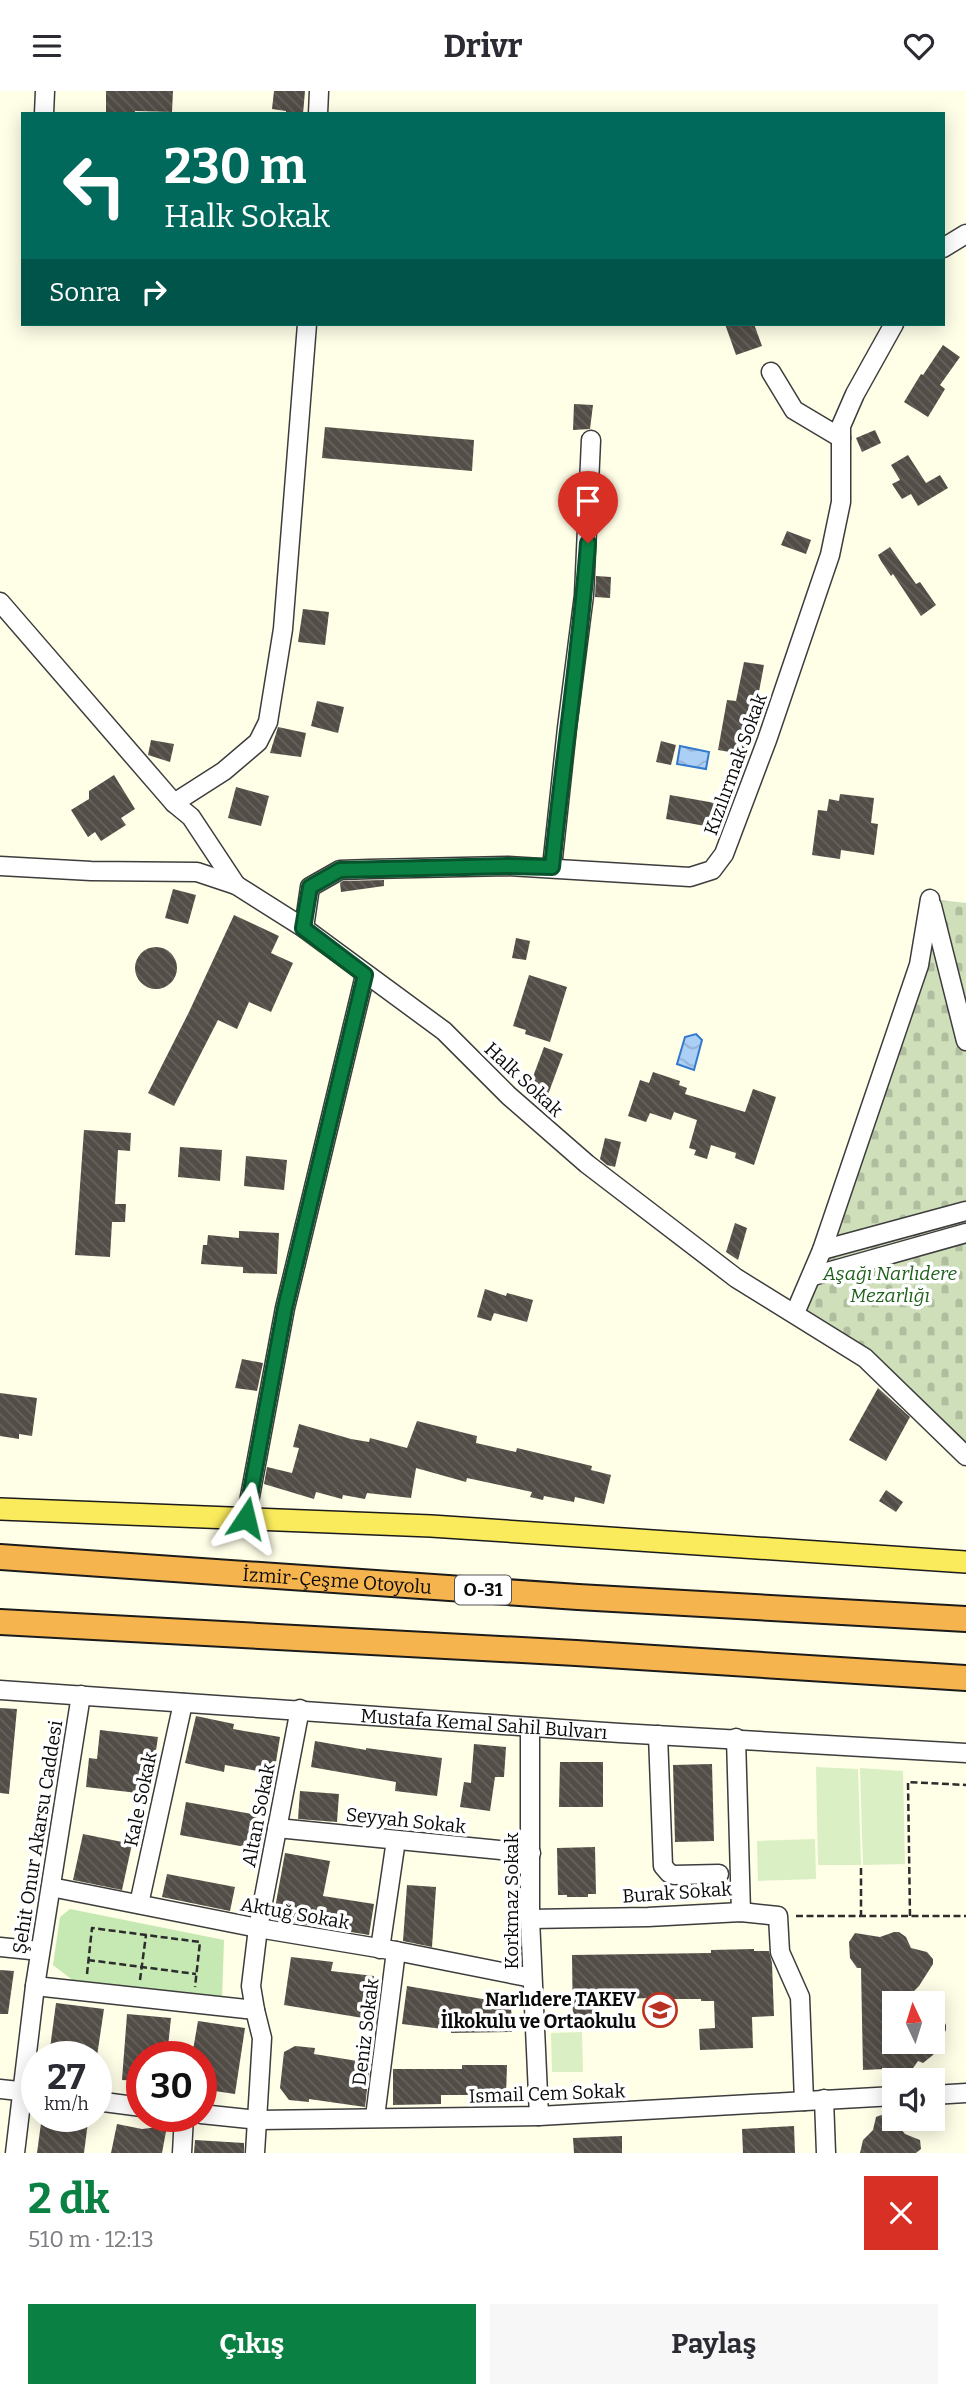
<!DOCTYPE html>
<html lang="tr">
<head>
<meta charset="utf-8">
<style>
	body { margin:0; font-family:Bitter,serif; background:#f7f7f7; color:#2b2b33; height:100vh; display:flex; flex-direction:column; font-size:26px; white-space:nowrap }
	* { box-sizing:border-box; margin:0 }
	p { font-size:23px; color:#7c7c81 }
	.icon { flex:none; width:38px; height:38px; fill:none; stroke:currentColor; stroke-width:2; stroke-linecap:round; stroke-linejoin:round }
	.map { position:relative; height:2062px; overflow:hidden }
	.details { display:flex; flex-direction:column; background:#fff; flex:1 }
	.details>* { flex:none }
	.hud { position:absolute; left:21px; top:21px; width:924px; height:214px; border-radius:0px; box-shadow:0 4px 18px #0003; background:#00695c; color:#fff; overflow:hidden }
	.needle { width:46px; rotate:356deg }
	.controls { position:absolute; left:882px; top:1900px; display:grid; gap:14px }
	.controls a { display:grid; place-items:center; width:63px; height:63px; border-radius:0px; background:#fff; box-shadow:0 4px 18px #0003; font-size:35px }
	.speed { position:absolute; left:21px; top:1950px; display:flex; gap:14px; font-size:35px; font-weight:700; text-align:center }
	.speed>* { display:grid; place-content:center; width:91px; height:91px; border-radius:50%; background:#fff; box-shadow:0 4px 18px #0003; line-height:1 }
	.speed small { font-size:18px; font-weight:400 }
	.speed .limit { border:10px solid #d22; background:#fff; color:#111 }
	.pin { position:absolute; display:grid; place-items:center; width:60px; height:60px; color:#fff; margin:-72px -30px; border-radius:50% 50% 50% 0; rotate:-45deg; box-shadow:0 0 7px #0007 }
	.pin .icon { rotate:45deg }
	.me { position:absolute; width:77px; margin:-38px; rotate:10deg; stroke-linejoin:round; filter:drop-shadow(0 0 5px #0008) }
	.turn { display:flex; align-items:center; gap:24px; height:147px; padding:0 28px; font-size:32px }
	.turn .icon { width:91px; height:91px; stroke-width:2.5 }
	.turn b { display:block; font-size:49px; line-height:60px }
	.then { display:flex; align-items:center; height:66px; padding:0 28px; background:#0003; gap:14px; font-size:26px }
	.round { display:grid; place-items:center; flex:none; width:74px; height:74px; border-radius:0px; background:#f7f7f7 }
	.overview { display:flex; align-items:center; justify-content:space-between; height:119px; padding:0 28px }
	h1 { font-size:42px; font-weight:700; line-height:52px; color:#0b8043 }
	.cta { display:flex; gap:14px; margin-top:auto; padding:14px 28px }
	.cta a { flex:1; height:80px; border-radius:0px; background:#0b8043; color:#fff; font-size:28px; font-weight:700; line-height:80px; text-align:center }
	.cta a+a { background:#f7f7f7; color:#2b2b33 }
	header { display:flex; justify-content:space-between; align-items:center; height:91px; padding:0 28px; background:#fff; font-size:32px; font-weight:700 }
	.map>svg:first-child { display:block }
</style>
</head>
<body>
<header><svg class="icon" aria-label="menu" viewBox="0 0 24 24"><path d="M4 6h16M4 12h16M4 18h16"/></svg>Drivr<svg class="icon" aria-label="heart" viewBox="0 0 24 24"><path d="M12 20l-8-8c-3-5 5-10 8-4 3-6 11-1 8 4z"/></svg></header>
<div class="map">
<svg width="966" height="2062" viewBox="0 0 966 2062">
	<defs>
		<pattern id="cemetery-stones" width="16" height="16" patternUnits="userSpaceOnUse" patternTransform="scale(1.75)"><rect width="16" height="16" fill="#cedfba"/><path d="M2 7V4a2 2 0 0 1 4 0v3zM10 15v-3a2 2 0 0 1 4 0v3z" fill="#b0be9f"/></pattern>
		<pattern id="water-waves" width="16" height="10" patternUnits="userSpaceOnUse" patternTransform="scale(1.75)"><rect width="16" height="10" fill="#accff6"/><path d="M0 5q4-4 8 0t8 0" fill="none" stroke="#93b0d2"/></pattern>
		<pattern id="building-back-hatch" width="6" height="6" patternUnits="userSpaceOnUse" patternTransform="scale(1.75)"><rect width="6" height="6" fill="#534d47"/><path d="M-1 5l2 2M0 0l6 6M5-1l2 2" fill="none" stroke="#67625d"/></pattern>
	</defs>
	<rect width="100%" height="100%" fill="#fffee7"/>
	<path fill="url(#cemetery-stones)" d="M930 808 966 812V1366L865 1267 795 1222 822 1159Z"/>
	<path fill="#c6e8b2" d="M70 1818 224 1849 222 1908 74 1890 53 1874 60 1826Z"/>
	<g fill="#daefc4">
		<path d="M816 1676 858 1678 861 1774H818Z"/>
		<path d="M860 1677 903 1680 905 1773 863 1774Z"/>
		<path d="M815 1748 816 1788 758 1790 757 1750Z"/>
		<path d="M582 1941 583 1981H552L551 1942Z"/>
	</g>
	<g fill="url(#water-waves)" stroke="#3379ce" stroke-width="2">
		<path d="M680 655 709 661 706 678 677 673Z"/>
		<path d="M696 943 702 949 694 979 677 973 685 946Z"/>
	</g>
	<g fill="url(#building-back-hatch)">
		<path d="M106 0H173L172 21 135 20V23H106Z"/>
		<path d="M274 0H305L303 23H286V20L272 18Z"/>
		<path d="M725 233H754L762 255 736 264Z"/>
		<path d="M943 254 960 266 940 294 945 298 928 326 904 311 921 283 923 284Z"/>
		<path d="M574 313 593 314 590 338 573 339Z"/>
		<path d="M325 336 474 349 472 380 322 367Z"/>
		<path d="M875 339 881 352 862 361 856 347Z"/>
		<path d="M908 364 926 392 940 384 948 397 918 415 911 403 902 408 892 393 900 389 891 374Z"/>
		<path d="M787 440 811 449 806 463 781 454Z"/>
		<path d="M890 456 916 493 920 491 936 514 921 525 893 483 891 485 881 470 878 464Z"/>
		<path d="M596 485 611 486 610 507 595 506Z"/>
		<path d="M303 518 329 521 325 554 298 551Z"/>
		<path d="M744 571 764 574 747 664 718 659 727 609 736 610Z"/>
		<path d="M317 610 344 616 338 642 311 635Z"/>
		<path d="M278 636 306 642 301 666 270 662Z"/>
		<path d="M151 649 174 653 170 671 148 664Z"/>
		<path d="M661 650 676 654 671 674 656 671Z"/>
		<path d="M114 684 135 718 121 727 126 734 101 750 95 741 88 746 71 719 89 708V700Z"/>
		<path d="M236 696 269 705 261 735 228 727Z"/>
		<path d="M840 703 874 707 871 732 878 733 874 764 841 759 840 768 812 764 818 719 827 720 829 708 839 710Z"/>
		<path d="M670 704 715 712 711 736 666 728Z"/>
		<path d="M384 789V795L341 801 340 792 343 790Z"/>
		<path d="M173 798 196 804 188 833 165 827Z"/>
		<path d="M234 824 279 845 271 862 293 872 271 921 249 911 237 938 218 929 174 1015 148 1002 189 921Z"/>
		<path d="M516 847 530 850 526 869 512 867Z"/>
		<circle cx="156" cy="877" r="21"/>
		<path d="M529 884 567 896 550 951 525 943 526 939 513 935Z"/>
		<path d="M544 956 563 963 543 1017 527 1002Z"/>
		<path d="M653 981 680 990 679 994 687 997 685 1003 745 1021 753 998 776 1006 754 1074 735 1067 736 1062 711 1054 707 1068 694 1064 696 1059 689 1057 697 1029 674 1021 671 1029 650 1022 646 1031 628 1025 640 989 649 992Z"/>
		<path d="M84 1039 131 1042 130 1060 118 1059 115 1113H126L125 1131H112L110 1166 75 1164Z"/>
		<path d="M605 1047 621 1051 615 1076 607 1074 600 1068Z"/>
		<path d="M180 1056 222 1059 220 1090 178 1086Z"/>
		<path d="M246 1065 287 1069 284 1099 244 1095Z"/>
		<path d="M735 1132 747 1137 738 1169 726 1161Z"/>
		<path d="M239 1140 279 1142 277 1183 243 1182V1176L201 1173 203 1154H207L208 1144 239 1147Z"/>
		<path d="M485 1198 506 1205 507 1202 533 1209 527 1231 494 1222 491 1230 477 1226Z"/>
		<path d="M242 1268 263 1272 257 1300 235 1297Z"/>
		<path d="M878 1297 910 1326 886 1370 849 1349Z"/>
		<path d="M0 1302 37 1307 32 1345 19 1343V1348L0 1345Z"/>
		<path d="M417 1330 477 1345 476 1352 516 1361 517 1357 592 1375 591 1379 611 1384 604 1413 575 1406 574 1411 544 1405 543 1409 530 1406 532 1401 467 1387 466 1391 416 1377 411 1407 367 1402 365 1408 343 1404 342 1408 316 1401 314 1408 264 1393 267 1376 292 1382 299 1357 293 1356 299 1333 351 1348 369 1351 370 1347 407 1357Z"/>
		<path d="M886 1399 903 1411 896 1421 879 1410Z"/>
		<path d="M0 1617 17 1618 9 1703 0 1702Z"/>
		<path d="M196 1625 234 1633 233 1638 280 1646 274 1683 225 1674 224 1681 185 1672Z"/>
		<path d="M100 1639 158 1646 154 1673 157 1678 146 1703 86 1696 89 1667 97 1668Z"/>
		<path d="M315 1650 366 1659V1657L442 1667 437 1705 395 1700 396 1691 311 1676Z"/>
		<path d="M474 1653 506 1656 504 1686H495L490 1720 460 1716 464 1691 471 1692Z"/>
		<path d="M560 1671H603V1716H559Z"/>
		<path d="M712 1673 714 1750 675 1751 673 1674Z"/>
		<path d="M300 1700 339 1703 337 1731 298 1728Z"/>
		<path d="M186 1711 257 1724 251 1757 180 1744Z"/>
		<path d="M83 1743 132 1753 122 1799 73 1789Z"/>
		<path d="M595 1756 596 1803H588V1806H567V1804H558L557 1757Z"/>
		<path d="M285 1762 330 1770 323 1805 374 1813 369 1844 273 1828Z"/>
		<path d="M167 1783 235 1796 230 1820 162 1806Z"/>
		<path d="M407 1794 436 1796 432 1856 403 1850Z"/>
		<path d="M894 1841H899L906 1846 911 1857 927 1861 933 1868V1873L919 1895 901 1913H894V1951H933V1910L946 1934V1939L933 1964 923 1972 918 1970 911 1980 906 1977 863 1979 861 1877H857L850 1867 849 1851 855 1842 880 1846Z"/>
		<path d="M754 1858V1860H769L772 1872 774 1925 752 1926 753 1957 700 1959 699 1938 715 1937 714 1910H701V1908H674V1913H657V1907L601 1908V1937L573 1938 572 1864 711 1862V1859Z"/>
		<path d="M291 1866 333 1871 331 1880 374 1885 369 1928 284 1914Z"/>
		<path d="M0 1879 14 1880 8 1923H0Z"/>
		<path d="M407 1895 511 1913 512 1941 451 1942V1939L402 1933Z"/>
		<path d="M56 1912 104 1918 97 1965H49Z"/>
		<path d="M127 1923 171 1927 167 1965H142V1990L122 1989Z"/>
		<path d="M198 1930 245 1937 235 2003 201 1998V1965H192Z"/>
		<path d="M295 1955 315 1957 314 1963 370 1972 365 2016 309 2008V2011L289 2009 280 1997 284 1961Z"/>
		<path d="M462 1974H507L506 2004H441V2013L393 2014V1978H462Z"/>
		<path d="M881 2024 897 2033 905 2043 920 2049 921 2058 916 2062H860L863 2049 873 2039 876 2026Z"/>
		<path d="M42 2025 88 2031 84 2062H37Z"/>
		<path d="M117 2033 142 2038 167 2035 162 2062H111Z"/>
		<path d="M794 2035 795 2062H743L742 2038Z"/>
		<path d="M622 2045V2062H574L573 2047Z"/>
		<path d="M195 2049 244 2052V2062H194Z"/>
	</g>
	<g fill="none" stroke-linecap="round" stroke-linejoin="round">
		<g stroke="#3d3d3d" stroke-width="21">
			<g id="minor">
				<path d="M44 23 45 0"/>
				<path d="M318 23 319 0"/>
				<path d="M943 157 966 143"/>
				<path d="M771 281 794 319 841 347"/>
				<path d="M0 511 174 712 191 726 236 794"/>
				<path d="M174 712 224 680 258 651 268 631 283 538 307 233"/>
				<path d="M0 775 91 780 197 781 236 794 304 837 444 940 509 1005 587 1073 736 1187 865 1267 966 1365"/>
				<path d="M552 776 567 637 584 504 591 349"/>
				<path d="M932 815 966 950"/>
				<path d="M304 837 310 796 340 779 370 778 508 775 690 786 712 779 724 763 767 649 830 464 841 411V335L855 303 894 233"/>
				<path d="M822 1159 966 1120"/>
				<path d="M813 1185 966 1142"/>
				<path d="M795 1222 822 1159 919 874 930 808"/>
				<path d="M246 1427 285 1217 365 884"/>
				<path id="s1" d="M0 1599 620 1642 966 1662"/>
				<path d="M530 1636V1828L539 2025"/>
				<path d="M658 1644 663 1775 669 1782 674 1784 719 1783"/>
				<path d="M736 1647 741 1821"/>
				<path d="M277 1737 531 1762"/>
				<path d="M51 1796 258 1837 396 1860 532 1887"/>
				<path d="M139 1813 183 1612"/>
				<path d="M530 1828 648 1826 741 1821 778 1825 780 1861 800 1906 804 2010"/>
				<path d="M0 1856 40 1860"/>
				<path d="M380 1858 396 1749"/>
				<path d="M35 1895 255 1919 262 1947 255 2062"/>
				<path d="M255 1919 251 1895 258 1837 300 1618"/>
				<path d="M0 1998 37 2002"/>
				<path d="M933 2004 966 2002"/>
				<path d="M824 2008 826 2062"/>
				<path d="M96 2010 142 2016"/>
				<path d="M201 2023 258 2029 539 2025 894 2005"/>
				<path d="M375 2026 396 1860"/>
				<path d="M15 2062 35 1895 81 1604"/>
				<path d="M182 2062 184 2025"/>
			</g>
		</g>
		<g stroke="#1b1b1b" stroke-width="24">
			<path id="major" d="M0 1418 431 1435 966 1471"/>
		</g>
		<g stroke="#1b1b1b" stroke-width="28">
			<g id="highway">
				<path id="s2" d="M0 1466 578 1506 966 1528"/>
				<path d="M0 1531 576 1562 966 1587"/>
			</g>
		</g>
		<g stroke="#2c2c2c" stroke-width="2.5" stroke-dasharray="7 3.5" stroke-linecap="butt">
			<path d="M861 1777V1824"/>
			<path d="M796 1825H966"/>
			<path d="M910 1825 908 1691 966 1694"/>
			<path d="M88 1869 196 1883"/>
			<path d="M87 1883 92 1837 200 1851 195 1896"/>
			<path d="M140 1889 146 1844"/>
		</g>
		<use href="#minor" stroke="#fff" stroke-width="18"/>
		<use href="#major" stroke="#faeb5c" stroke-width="21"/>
		<use href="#highway" stroke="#f6b44f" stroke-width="24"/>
	</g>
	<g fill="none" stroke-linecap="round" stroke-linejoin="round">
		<g stroke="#07532c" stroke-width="18">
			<path id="route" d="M246 1427 285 1217 365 884 303 837 310 796 340 779 508 775 552 776C563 668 580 561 588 452"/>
		</g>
		<use href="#route" stroke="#0b8043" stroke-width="12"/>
	</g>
	<defs>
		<g id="school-ring" transform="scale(1.75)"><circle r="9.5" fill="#fff" stroke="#ba3222" stroke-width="1.5"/><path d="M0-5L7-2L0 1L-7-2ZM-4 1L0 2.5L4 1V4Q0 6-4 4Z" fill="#ba3222"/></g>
	</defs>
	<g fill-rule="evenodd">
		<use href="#school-ring" x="660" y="1919"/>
	</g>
	<g text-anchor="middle" stroke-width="7" stroke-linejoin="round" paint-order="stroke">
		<rect fill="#fff" stroke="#545454" stroke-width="2" x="455" y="1484.5" width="56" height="29" rx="5"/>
		<g font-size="18" font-weight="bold" fill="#0a0a0a">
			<text x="483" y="1505">O-31</text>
		</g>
		<g font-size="19" fill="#0a0a0a" stroke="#fff">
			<text transform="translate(735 673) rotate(-70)" y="7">Kızılırmak Sokak</text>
			<text transform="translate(524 988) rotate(43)" y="7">Halk Sokak</text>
			<text dy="7" stroke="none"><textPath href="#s2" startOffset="338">İzmir-Çeşme Otoyolu</textPath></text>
			<text dy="7" stroke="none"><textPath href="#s1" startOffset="485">Mustafa Kemal Sahil Bulvarı</textPath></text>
			<text transform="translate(140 1708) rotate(-78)" y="7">Kale Sokak</text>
			<text transform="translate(258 1724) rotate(-79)" y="7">Altan Sokak</text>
			<text transform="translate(406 1729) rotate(6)" y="7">Seyyah Sokak</text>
			<text transform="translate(37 1746) rotate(-81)" y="7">Şehit Onur Akarsu Caddesi</text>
			<text transform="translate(677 1801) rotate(-4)" y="7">Burak Sokak</text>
			<text transform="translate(511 1810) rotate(-90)" y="7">Korkmaz Sokak</text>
			<text transform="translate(295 1822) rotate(10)" y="7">Aktuğ Sokak</text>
			<text transform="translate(365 1941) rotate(-83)" y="7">Deniz Sokak</text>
			<text transform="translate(547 2002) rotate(-2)" y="7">Ismail Cem Sokak</text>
		</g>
		<g font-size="19" font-style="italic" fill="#1f611b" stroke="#fff">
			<text x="890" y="1189">Aşağı Narlıdere<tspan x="890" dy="22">Mezarlığı</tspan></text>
		</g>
		<g font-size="19" font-weight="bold" fill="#0a0a0a" stroke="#fff" text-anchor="end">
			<text x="636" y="1915">Narlıdere TAKEV<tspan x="636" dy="22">İlkokulu ve Ortaokulu</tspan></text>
		</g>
	</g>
</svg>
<div class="controls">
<a><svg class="needle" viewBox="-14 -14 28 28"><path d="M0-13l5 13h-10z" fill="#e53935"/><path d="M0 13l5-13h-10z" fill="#7c7c81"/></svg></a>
<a><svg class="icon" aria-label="sound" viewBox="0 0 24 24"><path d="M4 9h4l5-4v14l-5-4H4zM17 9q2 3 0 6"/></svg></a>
</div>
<div class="speed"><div>27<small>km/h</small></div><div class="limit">30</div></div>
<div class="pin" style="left:588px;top:452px;background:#d93025"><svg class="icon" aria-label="arrive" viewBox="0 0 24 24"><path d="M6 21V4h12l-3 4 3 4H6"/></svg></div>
<svg class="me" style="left:246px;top:1427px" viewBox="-20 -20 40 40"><path d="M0-17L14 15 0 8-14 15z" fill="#0b8043" stroke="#fff" stroke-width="4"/></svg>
<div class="hud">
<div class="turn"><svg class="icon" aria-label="left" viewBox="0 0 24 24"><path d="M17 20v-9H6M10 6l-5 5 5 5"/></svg><div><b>230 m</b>Halk Sokak</div></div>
<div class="then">Sonra<svg class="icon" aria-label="right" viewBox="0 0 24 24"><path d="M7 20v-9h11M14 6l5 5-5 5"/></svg></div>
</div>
</div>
<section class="details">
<div class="overview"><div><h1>2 dk</h1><p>510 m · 12:13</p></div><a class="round" style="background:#d93025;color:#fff"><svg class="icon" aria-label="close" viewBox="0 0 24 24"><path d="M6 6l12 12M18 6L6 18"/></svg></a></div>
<div class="cta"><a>Çıkış</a><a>Paylaş</a></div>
</section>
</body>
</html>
